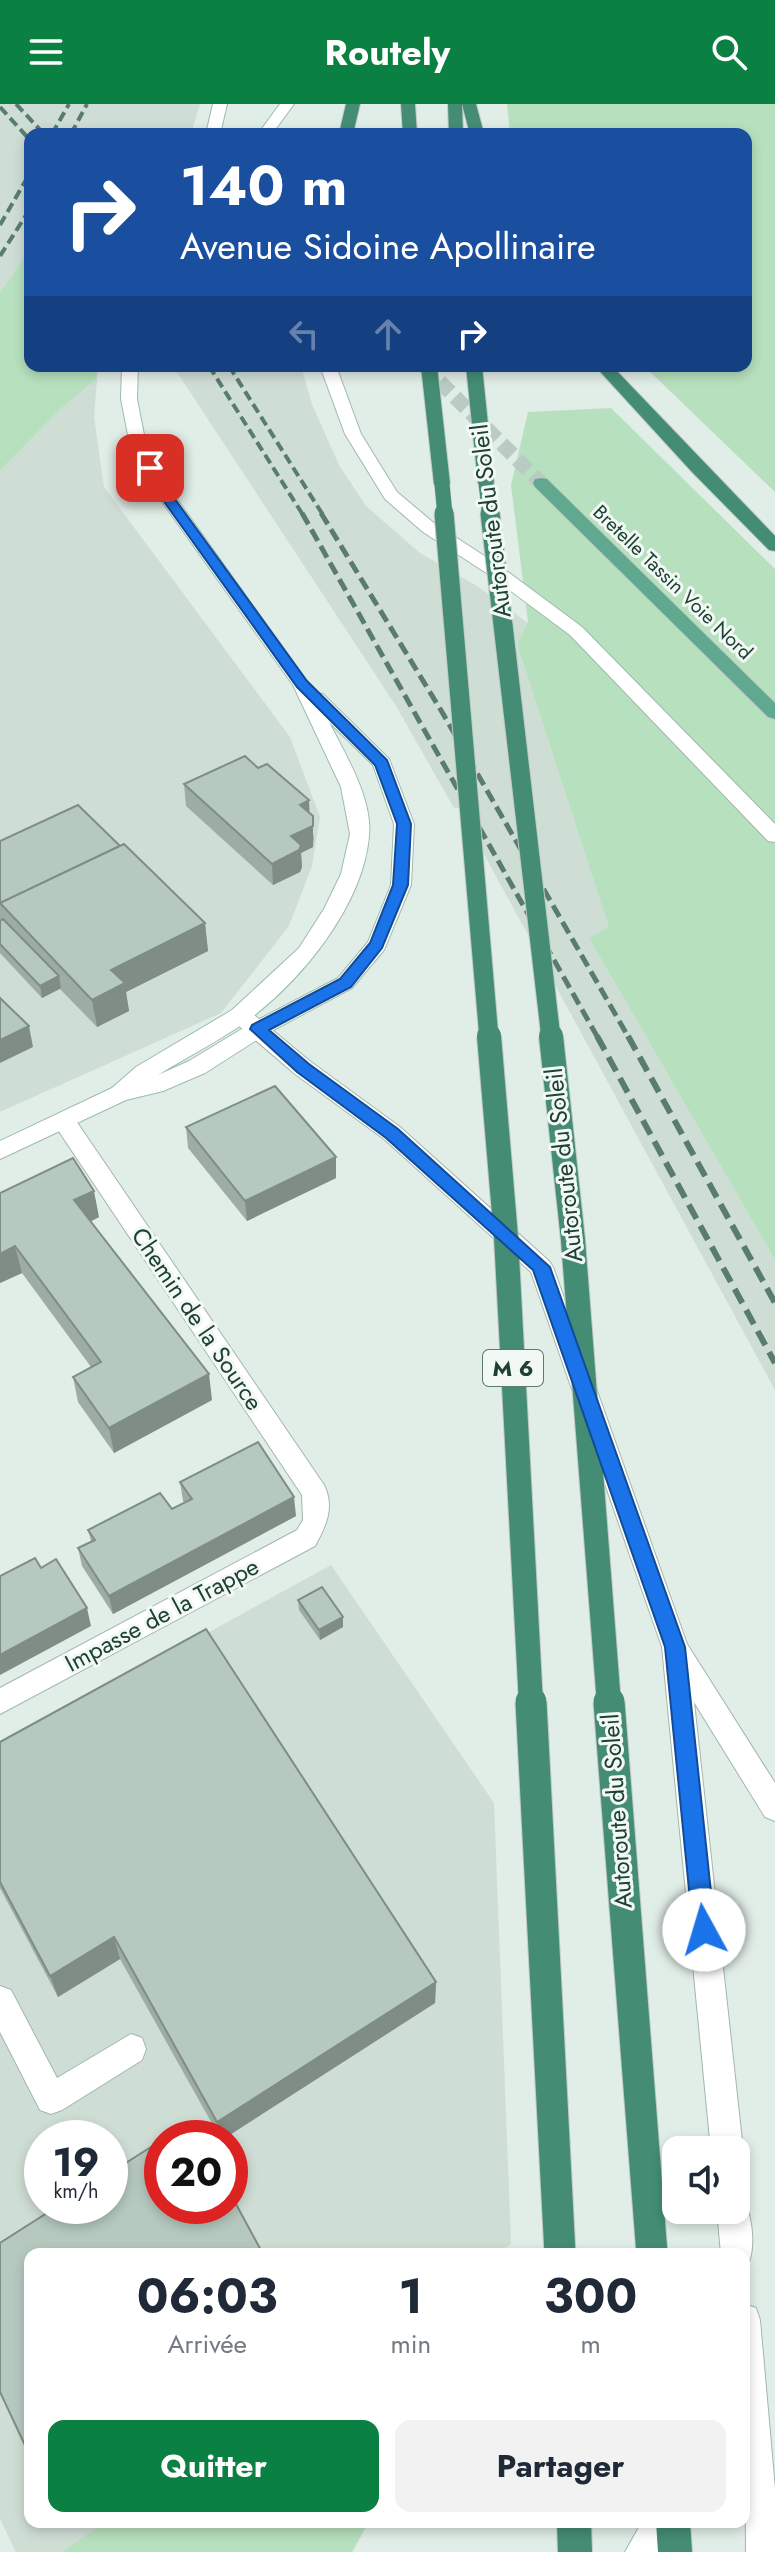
<!DOCTYPE html>
<html lang="fr">
<head>
<meta charset="utf-8">
<style>
	body { margin:0; font-family:Jost,sans-serif; background:#f2f2f3; color:#1f2937; height:100vh; display:flex; flex-direction:column; font-size:30px; white-space:nowrap }
	* { box-sizing:border-box; margin:0 }
	p { font-size:26px; color:#747a83 }
	.icon { flex:none; width:44px; height:44px; fill:none; stroke:currentColor; stroke-width:2; stroke-linecap:round; stroke-linejoin:round }
	.map { position:relative; flex:1; overflow:hidden }
	.details { position:absolute; left:24px; top:2144px; width:726px; height:280px; display:flex; flex-direction:column; background:#fff; border-radius:16px; box-shadow:0 4px 12px #0003 }
	.details>* { flex:none }
	.hud { position:absolute; left:24px; top:24px; width:728px; height:244px; border-radius:16px; box-shadow:0 4px 12px #0003; background:#1a4fa0; color:#fff; overflow:hidden }
	.controls { position:absolute; left:662px; top:2032px; display:grid; gap:16px }
	.controls a { display:grid; place-items:center; width:88px; height:88px; border-radius:16px; background:#fff; box-shadow:0 4px 12px #0003; font-size:40px }
	.speed { position:absolute; left:24px; top:2016px; display:flex; gap:16px; font-size:40px; font-weight:700; text-align:center }
	.speed>* { display:grid; place-content:center; width:104px; height:104px; border-radius:50%; background:#fff; box-shadow:0 4px 12px #0003; line-height:1 }
	.speed small { font-size:20px; font-weight:400 }
	.speed .limit { border:12px solid #d22; background:#fff; color:#111 }
	.pin { position:absolute; display:grid; place-items:center; width:68px; height:68px; color:#fff; margin:-34px; border-radius:16px; box-shadow:0 4px 12px #0006 }
	.me { position:absolute; width:88px; margin:-44px; rotate:354deg; stroke-linejoin:round; filter:drop-shadow(0 0 6px #0008) }
	.turn { display:flex; align-items:center; gap:28px; height:168px; padding:0 24px; font-size:36px }
	.turn .icon { width:104px; height:104px; stroke-width:2.5 }
	.turn b { display:block; font-size:56px; line-height:68px }
	.lanes { display:flex; align-items:center; height:76px; padding:0 24px; background:#0003; justify-content:center; gap:40px; direction:ltr }
	.lanes .off { opacity:.35 }
	.eta { display:flex; justify-content:space-evenly; align-items:center; height:136px; text-align:center }
	.eta b { font-size:48px; font-weight:700; line-height:56px }
	.action { display:flex; gap:16px; margin-top:auto; padding:16px 24px }
	.action a { flex:1; height:92px; border-radius:16px; background:#0b8043; color:#fff; font-size:32px; font-weight:700; line-height:92px; text-align:center }
	.action a+a { background:#f2f2f3; color:#1f2937 }
	header { display:flex; justify-content:space-between; align-items:center; height:104px; padding:0 24px; background:#0b8043; color:#fff; font-size:36px; font-weight:700 }
	.map>svg:first-child { display:block }
</style>
</head>
<body>
<header><svg class="icon" aria-label="menu" viewBox="0 0 24 24"><path d="M4 6h16M4 12h16M4 18h16"/></svg>Routely<svg class="icon" aria-label="search" viewBox="0 0 24 24"><circle cx="10" cy="10" r="6"/><path d="M15 15l6 6"/></svg></header>
<div class="map">
<svg width="775" height="2448" viewBox="0 0 775 2448">
	<rect width="100%" height="100%" fill="#e1ede7"/>
	<g fill="#cfded5" fill-rule="evenodd">
		<path d="M0 0H200L191 30H30V262H98L94 313 104 383 290 633 320 713 312 762 289 822 221 909 0 1008Z"/>
		<path d="M173 262H301L312 300 339 361 366 402 420 449 477 482 528 519 517 540 610 824 589 834 775 1156V1286L459 704H454L396 602Z"/>
		<path d="M331 1461 494 1699 511 2140 496 2150H30V2418H105L61 2448H16L0 2415V1643ZM42 2034H110V2102H42ZM162 2034H230V2102H162Z"/>
	</g>
	<g fill="#b7e1be">
		<path d="M507 0H775V388L644 262H746V30H510Z"/>
		<path d="M30 146V262H98L96 275 60 305 0 366V189Z"/>
		<path d="M611 304 775 465V1156L589 834 609 823 517 540 528 518 511 381 528 308Z"/>
		<path d="M105 2418H369L352 2448H61Z"/>
	</g>
	<g fill="none" stroke-linecap="round" stroke-linejoin="round">
		<path stroke="#bacbc3" stroke-width="15" stroke-dasharray="15 7" stroke-linecap="butt" d="M424 262 541 379"/>
		<g stroke="#a3b6ae" stroke-width="2">
			<g id="service">
				<path d="M213 0H227L220 30H206Z"/>
				<path d="M320 262H336L361 330 397 388 435 420 500 462 582 523 775 720V738L768 737 570 531 488 470 423 428 385 395 345 330Z"/>
				<path d="M240 903 248 906 311 958 400 1023 549 1157 553 1163 687 1540 775 1679V1717L765 1713 694 1598 743 2046 738 2057 736 2046H711L662 1543 531 1168 384 1035 295 970 232 916 229 911 232 906Z"/>
				<path d="M0 1882 11 1886 57 1974 131 1930 142 1934 146 1945 142 1956 62 2006 51 2010 40 2006 0 1928Z"/>
				<path d="M736 2091 744 2095C752 2114 756 2142 748 2161L744 2163V2150H721L717 2106H736Z"/>
				<path d="M744 2200 756 2204 760 2216 775 2385V2448H746Z"/>
				<path d="M642 2418H679L662 2448H625Z"/>
			</g>
		</g>
		<g stroke="#a3b6ae" stroke-width="2">
			<path id="minor" d="M64 1009 72 1011 324 1381C335 1403 326 1422 315 1442L0 1610V1584L297 1426 303 1416 302 1391 56 1023 53 1017 56 1011Z"/>
		</g>
		<g stroke="#9ebbae" stroke-width="2">
			<g id="secondary">
				<path d="M280 0H294L272 30H258Z"/>
				<path d="M122 262H138L137 295 146 341 174 391 315 589 323 590 389 655 414 720 411 781 384 846 352 884 266 930 205 969 163 987 126 996 0 1055V1037L112 984 136 963 232 906 299 844 324 805 341 770 350 730 341 683 293 581 158 392 130 341 121 295ZM329 618 373 661 394 720 391 781 368 838 338 874 250 920 189 957 158 971C187 953 219 937 247 917 301 877 363 802 369 732 373 695 345 650 329 618Z"/>
			</g>
		</g>
		<g stroke="#c0cac6" stroke-width="2">
			<path id="primary" d="M541 374 547 375 775 599V615L768 613 535 383 533 379 535 375Z"/>
		</g>
		<g stroke="#c0cac6" stroke-width="2">
			<g id="trunk">
				<path d="M346 0H360L353 30H339Z"/>
				<path d="M401 0H415L417 30H403Z"/>
				<path d="M448 0H462L463 30H449Z"/>
				<path d="M462 0H476L484 30H470Z"/>
				<path d="M421 262H437L450 380 442 385 434 380Z"/>
				<path d="M466 262H482L494 379 486 384 478 379Z"/>
				<path d="M595 262H612L775 432V447L769 446 692 368Z"/>
				<path d="M557 2418H591L592 2448H558Z"/>
				<path d="M656 2418H690L692 2448H658Z"/>
			</g>
		</g>
		<use href="#service" fill="#fff" fill-rule="evenodd"/>
		<use href="#minor" fill="#fff" fill-rule="evenodd"/>
		<use href="#secondary" fill="#fff" fill-rule="evenodd"/>
		<use href="#primary" fill="#60a98f" fill-rule="evenodd"/>
		<use href="#trunk" fill="#448d74" fill-rule="evenodd"/>
		<g stroke="#597c6f" stroke-width="4" stroke-dasharray="10 5" stroke-linecap="butt">
			<path d="M16 0 44 30"/>
			<path d="M0 3 30 36"/>
			<path d="M52 30 69 0"/>
			<path d="M71 30 87 0"/>
			<path d="M0 121 30 69"/>
			<path d="M0 152 30 105"/>
			<path d="M209 262 303 411"/>
			<path d="M229 262 323 411"/>
		</g>
		<g stroke="#597c6f" stroke-width="5" stroke-dasharray="13 6" stroke-linecap="butt">
			<path d="M302 409 598 934"/>
			<path d="M321 409 442 608 629 934"/>
		</g>
		<g stroke="#597c6f" stroke-width="6" stroke-dasharray="16 8" stroke-linecap="butt">
			<path d="M597 932 775 1259"/>
			<path d="M628 932 775 1199"/>
		</g>
		<g stroke="#c0cac6" stroke-width="16" stroke-linecap="butt">
			<g id="trunk-bridge-far3">
				<path d="M486 379 490 411"/>
				<path d="M442 380 445 411"/>
			</g>
		</g>
		<g stroke="#c0cac6" stroke-width="21" stroke-linecap="butt">
			<g id="trunk-bridge-far2">
				<path d="M444 409 489 934"/>
				<path d="M490 409 551 934"/>
			</g>
		</g>
		<g stroke="#c0cac6" stroke-width="26" stroke-linecap="butt">
			<g id="trunk-bridge-far1">
				<path d="M489 932 506 1133 531 1600"/>
				<path d="M551 932 573 1136 609 1600"/>
			</g>
		</g>
		<g stroke="#c0cac6" stroke-width="33" stroke-linecap="butt">
			<g id="trunk-bridge">
				<path d="M531 1598 560 2150"/>
				<path d="M609 1598 652 2150"/>
			</g>
		</g>
		<use href="#trunk-bridge-far3" stroke="#448d74" stroke-width="15"/>
		<use href="#trunk-bridge-far2" stroke="#448d74" stroke-width="19"/>
		<use href="#trunk-bridge-far1" stroke="#448d74" stroke-width="24"/>
		<use href="#trunk-bridge" stroke="#448d74" stroke-width="31"/>
	</g>
	<g fill="#9dada4">
		<path d="M184 680 309 709 314 734 313 743 301 749 302 763 300 768 273 781 186 702Z"/>
		<path d="M0 737 120 742 205 819 208 847 126 888 129 907 97 923 60 885 42 894 0 849Z"/>
		<path d="M186 1023 336 1053V1074L247 1117 188 1044Z"/>
		<path d="M0 1089 99 1113 90 1118 212 1296 114 1349 78 1298 73 1273 91 1263 22 1169 0 1179Z"/>
		<path d="M180 1378 296 1412 113 1510 82 1462 78 1444 91 1437 88 1426 172 1405 185 1399 183 1397Z"/>
		<path d="M298 1496 343 1513V1523L320 1536 299 1506Z"/>
		<path d="M0 1638 436 1878 435 1899 225 2034H220L120 1855 58 1893 0 1784Z"/>
	</g>
	<g fill="#7f8d86">
		<path d="M309 696 310 718 300 701Z"/>
		<path d="M313 712V743L301 749 302 763 300 768 273 781 272 760 291 732Z"/>
		<path d="M205 819 208 847 126 888 129 907 97 923 92 896 111 866Z"/>
		<path d="M59 872 61 884 42 894 40 882Z"/>
		<path d="M29 922 33 943 0 959V936Z"/>
		<path d="M336 1053V1074L247 1117 245 1097Z"/>
		<path d="M94 1087 99 1113 79 1123 74 1096Z"/>
		<path d="M15 1142 22 1169 0 1179V1150Z"/>
		<path d="M209 1270 212 1296 114 1349 109 1324Z"/>
		<path d="M294 1393 296 1412 113 1510 109 1492Z"/>
		<path d="M87 1504 91 1522 0 1571V1551Z"/>
		<path d="M343 1513V1523L320 1536 319 1526Z"/>
		<path d="M114 1833 120 1855 58 1893 50 1872Z"/>
		<path d="M436 1878 435 1899 225 2034H221L217 2018Z"/>
	</g>
	<g fill="#b6c9bf" stroke="#7f8d86" stroke-width="2">
		<path d="M245 652 258 664 267 660 309 696 300 701 313 712V722L291 732 301 741 299 746 272 760 184 680Z"/>
		<path d="M78 701 120 742 0 799V737Z"/>
		<path d="M124 740 205 819 111 866 125 879 92 896 0 799Z"/>
		<path d="M3 815 59 872 40 882 0 840V817Z"/>
		<path d="M0 894 29 922 0 936Z"/>
		<path d="M275 982 336 1053 245 1097 186 1023Z"/>
		<path d="M73 1054 94 1087 74 1096 209 1270 109 1324 73 1273 101 1258 15 1142 0 1150V1089Z"/>
		<path d="M258 1338 294 1393 109 1492 78 1444 95 1436 88 1426 160 1389 172 1405 192 1395 180 1378Z"/>
		<path d="M35 1454 41 1464 56 1455 87 1504 0 1551V1472Z"/>
		<path d="M322 1483 343 1513 319 1526 298 1496Z"/>
		<path d="M206 1525 436 1878 217 2018 114 1833 50 1872 0 1778V1638Z"/>
		<path d="M191 2018 200 2034H165Z"/>
		<path d="M162 2036V2102H230V2089L263 2150H30V2352L0 2288V2139L58 2102H110V2069Z"/>
	</g>
	<path fill="#1a73e8" stroke="#114b97" stroke-width="2" d="M145 362H154L172 391 307 577 387 656 411 720 408 781 382 844 351 883 269 926 309 960 398 1025 550 1163 685 1543 715 1826 712 1834 704 1837 696 1834 693 1826 665 1543 533 1166 386 1034 297 968 250 925 252 921 340 875 370 839 393 781 397 720 375 661 297 583 160 392 144 364Z"/>
	<g text-anchor="middle" stroke-width="6" stroke-linejoin="round" paint-order="stroke">
		<g font-size="20" fill="#1f4134" stroke="#f2f9f5">
			<text transform="translate(673 478) rotate(44)" y="7">Bretelle Tassin Voie Nord</text>
		</g>
		<rect fill="#f2f9f5" stroke="#5e786e" stroke-width="2" x="483" y="1246" width="60" height="36" rx="6"/>
		<g font-size="22" font-weight="bold" fill="#1f4134">
			<text x="513" y="1272">M 6</text>
		</g>
		<g font-size="24" fill="#1f4134" stroke="#f2f9f5">
			<text transform="translate(491 417) rotate(-97)" y="8">Autoroute du Soleil</text>
			<text transform="translate(564 1061) rotate(-96)" y="8">Autoroute du Soleil</text>
			<text transform="translate(197 1215) rotate(56)" y="8">Chemin de la Source</text>
			<text transform="translate(162 1511) rotate(-28)" y="8">Impasse de la Trappe</text>
			<text transform="translate(617 1707) rotate(-94)" y="8">Autoroute du Soleil</text>
		</g>
	</g>
</svg>
<div class="controls">
<a><svg class="icon" aria-label="sound" viewBox="0 0 24 24"><path d="M4 9h4l5-4v14l-5-4H4zM17 9q2 3 0 6"/></svg></a>
</div>
<div class="speed"><div>19<small>km/h</small></div><div class="limit">20</div></div>
<div class="pin" style="left:150px;top:364px;background:#d93025"><svg class="icon" aria-label="arrive" viewBox="0 0 24 24"><path d="M6 21V4h12l-3 4 3 4H6"/></svg></div>
<svg class="me" style="left:704px;top:1826px" viewBox="-20 -20 40 40"><circle r="19" fill="#fff"/><path d="M0-13L10 11 0 6-10 11z" fill="#1a73e8"/></svg>
<div class="hud">
<div class="turn"><svg class="icon" aria-label="right" viewBox="0 0 24 24"><path d="M7 20v-9h11M14 6l5 5-5 5"/></svg><div><b>140 m</b>Avenue Sidoine Apollinaire</div></div>
<div class="lanes"><svg class="icon off" aria-label="left" viewBox="0 0 24 24"><path d="M17 20v-9H6M10 6l-5 5 5 5"/></svg><svg class="icon off" aria-label="ahead" viewBox="0 0 24 24"><path d="M12 20V5M6 11l6-6 6 6"/></svg><svg class="icon" aria-label="right" viewBox="0 0 24 24"><path d="M7 20v-9h11M14 6l5 5-5 5"/></svg></div>
</div>
<section class="details">
<div class="eta">
<div><b>06:03</b><p>Arrivée</p></div>
<div><b>1</b><p>min</p></div>
<div><b>300</b><p>m</p></div>
</div>
<div class="action"><a>Quitter</a><a>Partager</a></div>
</section>
</div>
</body>
</html>
